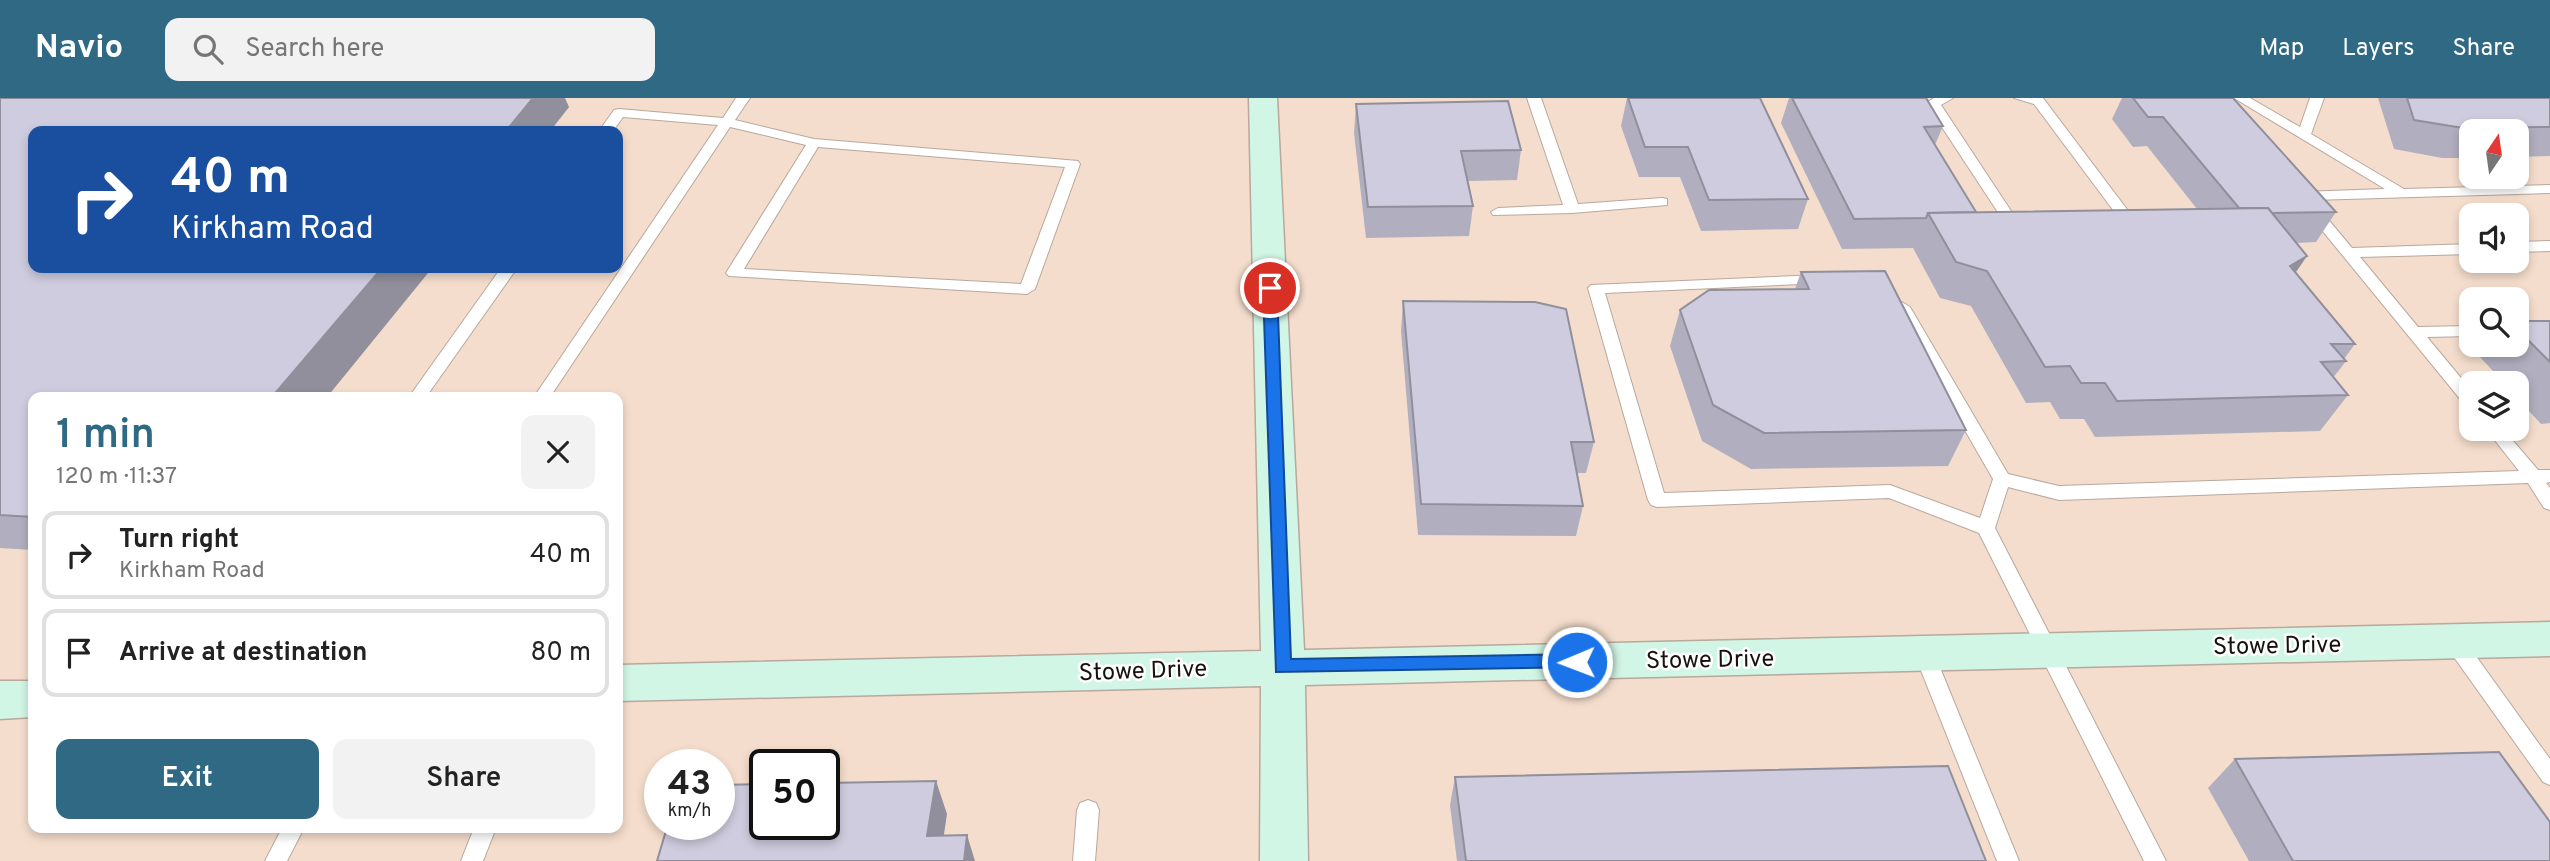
<!DOCTYPE html>
<html lang="en">
<head>
<meta charset="utf-8">
<style>
	body { margin:0; font-family:Overpass,sans-serif; background:#f2f2f2; color:#222; height:100vh; display:flex; flex-direction:column; font-size:26px; white-space:nowrap }
	* { box-sizing:border-box; margin:0 }
	p { font-size:23px; color:#767676 }
	.icon { flex:none; width:38px; height:38px; fill:none; stroke:currentColor; stroke-width:2; stroke-linecap:round; stroke-linejoin:round }
	.map { position:relative; flex:1; overflow:hidden }
	.details { position:absolute; left:28px; top:294px; width:595px; height:441px; display:flex; flex-direction:column; background:#fff; border-radius:14px; box-shadow:0 4px 10px #0003 }
	.details>* { flex:none }
	.hud { position:absolute; left:28px; top:28px; width:595px; height:147px; border-radius:14px; box-shadow:0 4px 10px #0003; background:#1a4fa0; color:#fff; overflow:hidden }
	.needle { width:46px; rotate:13deg }
	.fabs { position:absolute; left:2459px; top:21px; display:grid; gap:14px }
	.fabs a { display:grid; place-items:center; width:70px; height:70px; border-radius:14px; background:#fff; box-shadow:0 4px 10px #0003; font-size:35px }
	.speed { position:absolute; left:644px; top:651px; display:flex; gap:14px; font-size:35px; font-weight:700; text-align:center }
	.speed>* { display:grid; place-content:center; width:91px; height:91px; border-radius:50%; background:#fff; box-shadow:0 4px 10px #0003; line-height:1 }
	.speed small { font-size:18px; font-weight:400 }
	.speed .limit { border:4px solid #111; border-radius:10px; background:#fff; color:#111 }
	.pin { position:absolute; display:grid; place-items:center; width:60px; height:60px; color:#fff; margin:-30px; border:4px solid #fff; border-radius:50%; box-shadow:0 2px 7px #0007 }
	.me { position:absolute; width:77px; margin:-38px; rotate:269deg; stroke-linejoin:round; filter:drop-shadow(0 0 5px #0008) }
	.turn { display:flex; align-items:center; gap:24px; height:147px; padding:0 28px; font-size:32px }
	.turn .icon { width:91px; height:91px; stroke-width:2.5 }
	.turn b { display:block; font-size:49px; line-height:60px }
	.round { display:grid; place-items:center; flex:none; width:74px; height:74px; border-radius:14px; background:#f2f2f2 }
	.headline { display:flex; align-items:center; justify-content:space-between; height:119px; padding:0 28px }
	h1 { font-size:42px; font-weight:600; line-height:52px; color:#306983 }
	.button { display:flex; gap:14px; margin-top:auto; padding:14px 28px }
	.button a { flex:1; height:80px; border-radius:14px; background:#306983; color:#fff; font-size:28px; font-weight:600; line-height:80px; text-align:center }
	.button a+a { background:#f2f2f2; color:#222 }
	ul { padding:0; list-style:none }
	li { display:flex; align-items:center; gap:21px; height:88px; margin:0 14px 10px; padding:0 14px; border:4px solid #e0e0e0; border-radius:14px }
	li div { flex:1 }
	li b { display:block; font-size:26px }
	li em { font-style:normal }
	header { display:flex; align-items:center; gap:42px; box-sizing:border-box; height:98px; padding:0 35px; background:#306983; color:#fff }
	header strong { font-size:33px }
	nav { display:flex; gap:38px; margin-inline-start:auto; font-size:24px }
	.search { width:490px; height:63px; background:#f2f2f2; display:flex; align-items:center; gap:18px; box-sizing:border-box; padding:0 24px; border-radius:14px; color:#767676; font-size:26px }
	.map>svg:first-child { display:block }
</style>
</head>
<body>
<header>
<strong>Navio</strong>
<div class="search"><svg class="icon" aria-label="search" viewBox="0 0 24 24"><circle cx="10" cy="10" r="6"/><path d="M15 15l6 6"/></svg>Search here</div>
<nav><a>Map</a><a>Layers</a><a>Share</a></nav>
</header>
<div class="map">
<svg width="2550" height="763" viewBox="0 0 2550 763">
	<rect width="100%" height="100%" fill="#fcebdf"/>
	<path fill="#f4ddcc" fill-rule="evenodd" d="M0 0H2550V763H0ZM33 33H618V170H33ZM2471 33H2516V79H2471ZM2471 117H2516V163H2471ZM2471 201H2516V247H2471ZM2471 285H2516V331H2471ZM33 299H618V730H33ZM660 667H719V726H660ZM765 667H824V726H765Z"/>
	<g fill="none" stroke-linecap="round" stroke-linejoin="round">
		<g stroke="#b8a89d" stroke-width="2">
			<g id="lane">
				<path d="M736 0H750L735 22 814 41 1078 63 1080 66 1035 191 1027 196 729 178 726 175 806 47 730 29 550 299H534L718 27 623 19 613 33H599L614 12 619 11 723 20ZM818 49 1065 69 1021 186 744 171Z"/>
				<path d="M1527 0H1541L1578 106 1662 100 1667 101V107L1572 115 1493 117 1491 114 1498 110 1563 107Z"/>
				<path d="M1934 0H1953L1941 7 2015 119 2013 122H2003L1926 5Z"/>
				<path d="M2014 0H2043L2129 114V120H2119L2034 6Z"/>
				<path d="M2234 0H2250L2300 29 2310 0H2324L2311 36 2404 91 2550 87V95L2312 102 2352 150 2471 146V156L2360 159 2418 229 2471 228V238L2427 239 2471 292V309L2465 307 2294 98 2301 94 2385 91Z"/>
				<path d="M2550 143V153L2516 154V144Z"/>
				<path d="M501 170H517L426 299H409Z"/>
				<path d="M1819 177 1827 182 1824 185 1605 195 1664 395 1890 387 1980 420 1993 381 1894 209 1902 204 1910 209 2008 376 2059 388 2519 373 2486 331H2503L2538 372H2550V384L2546 385 2550 390V412L2544 410 2528 385 2059 402 2008 389 1995 430 2166 763H2144L1979 435 1889 400 1657 409 1651 407 1648 402 1588 190 1591 187Z"/>
				<path d="M2453 534 2460 536 2550 661V687L2543 684 2446 548 2443 542 2446 536Z"/>
				<path d="M1924 547 1931 549 1934 555 2019 763H1997L1914 555 1917 549Z"/>
				<path d="M1088 702 1096 705 1099 712 1095 763H1073L1077 712 1080 705Z"/>
				<path d="M282 730H304L287 763H265Z"/>
				<path d="M474 730H496L483 763H461Z"/>
			</g>
		</g>
		<g stroke="#b8a89d" stroke-width="3">
			<g id="secondary">
				<path d="M1249 0H1277L1304 552 2550 524V558L1305 587 1308 763H1260L1261 588 618 603V567L1261 553Z"/>
				<path d="M0 583H33V619L0 621Z"/>
			</g>
		</g>
		<use href="#lane" fill="#fff" fill-rule="evenodd"/>
		<use href="#secondary" fill="#d1f6e5" fill-rule="evenodd"/>
	</g>
	<g fill="#b1afbf">
		<path d="M0 0 569 9 550 33H33L432 170 327 299H33V452L0 450Z"/>
		<path d="M1627 0H1760L1808 101 1798 131 1701 133 1680 79H1639L1621 28Z"/>
		<path d="M1789 0H1926L1943 28 1935 47 1976 114 2197 111 2147 48 2133 49 2112 21 2122 0H2233L2336 114 2316 144 2296 145 2295 175 2355 246 2344 261 2346 263 2333 280 2348 297 2320 333 2095 339 2084 321H2060L2050 304 2026 305 1971 208 1940 200 1913 150 1842 151 1781 25Z"/>
		<path d="M2378 0H2550V58L2516 59V33H2471V60H2442L2394 51Z"/>
		<path d="M1356 6 1521 52 1517 82 1468 83 1473 108 1469 138 1366 140 1354 35Z"/>
		<path d="M1801 174 1966 332 1948 368 1751 371 1702 343 1670 248 1680 212 1795 191Z"/>
		<path d="M1403 203 1594 344 1586 375H1577L1583 408 1576 438 1418 437 1401 233Z"/>
		<path d="M2516 223H2550V325L2541 326 2516 299V285H2504L2480 259 2491 247H2516Z"/>
		<path d="M2235 661 2550 763H2249L2208 690Z"/>
		<path d="M1455 679 1986 763H1457L1450 707Z"/>
	</g>
	<g fill="#908f9b">
		<path d="M533 0H565L569 9 550 33H506Z"/>
		<path d="M2307 158 2283 193 2290 168Z"/>
		<path d="M382 170H432L327 299H272Z"/>
		<path d="M936 683 947 716 940 763 927 738Z"/>
		<path d="M967 737 975 763H964Z"/>
	</g>
	<g fill="#ceccde" stroke="#908f9b" stroke-width="2">
		<path d="M0 0H533L506 33H33V170H382L272 299H33V419L0 417Z"/>
		<path d="M1628 0H1760L1808 101 1709 102 1688 49H1645Z"/>
		<path d="M1792 0H1926L1943 28 1924 29 1976 114 1928 115 1926 120 1854 121Z"/>
		<path d="M2133 0H2233L2336 114 2272 115 2268 110H2239L2163 19H2148Z"/>
		<path d="M2407 0H2550V29L2463 30 2414 22Z"/>
		<path d="M1508 3 1521 52 1461 53 1473 108 1368 109 1356 6Z"/>
		<path d="M2268 110 2307 158 2290 168 2355 246H2331L2346 263 2321 264 2348 297 2117 303 2105 285H2081L2070 268 2045 269 1987 173 1956 164 1928 115Z"/>
		<path d="M1885 173 1966 332 1764 335 1713 307 1680 212 1709 192 1809 191 1801 174Z"/>
		<path d="M1403 203 1535 204 1566 211 1594 344H1571L1583 408 1421 406Z"/>
		<path d="M2516 223H2550V264L2516 230Z"/>
		<path d="M2499 654 2550 724V763H2293L2235 661Z"/>
		<path d="M1948 668 1986 763H1466L1455 679Z"/>
		<path d="M936 683 927 738 967 737 964 763H657L668 726H719V687L765 686V726H824V685Z"/>
	</g>
	<path fill="#1a73e8" stroke="#114b97" stroke-width="2" d="M1270 185 1277 190 1291 561 1577 556 1586 564 1584 569 1276 574 1263 190Z"/>
	<g text-anchor="middle" stroke-width="5" stroke-linejoin="round" paint-order="stroke">
		<g font-size="24" fill="#18120e" stroke="#fff">
			<text transform="translate(2277 547) rotate(-1)" y="8">Stowe Drive</text>
			<text transform="translate(1710 561) rotate(-1)" y="8">Stowe Drive</text>
			<text transform="translate(1143 572) rotate(-2)" y="8">Stowe Drive</text>
		</g>
	</g>
</svg>
<div class="fabs">
<a><svg class="needle" viewBox="-14 -14 28 28"><path d="M0-13l5 13h-10z" fill="#e53935"/><path d="M0 13l5-13h-10z" fill="#767676"/></svg></a>
<a><svg class="icon" aria-label="sound" viewBox="0 0 24 24"><path d="M4 9h4l5-4v14l-5-4H4zM17 9q2 3 0 6"/></svg></a>
<a><svg class="icon" aria-label="search" viewBox="0 0 24 24"><circle cx="10" cy="10" r="6"/><path d="M15 15l6 6"/></svg></a>
<a><svg class="icon" aria-label="layers" viewBox="0 0 24 24"><path d="M12 4l9 5-9 5-9-5zM3 14l9 5 9-5"/></svg></a>
</div>
<div class="speed"><div>43<small>km/h</small></div><div class="limit">50</div></div>
<div class="pin" style="left:1270px;top:190px;background:#d93025"><svg class="icon" aria-label="arrive" viewBox="0 0 24 24"><path d="M6 21V4h12l-3 4 3 4H6"/></svg></div>
<svg class="me" style="left:1577px;top:564px" viewBox="-20 -20 40 40"><circle r="17" fill="#1a73e8" stroke="#fff" stroke-width="3"/><path d="M0-11L8 9 0 5-8 9z" fill="#fff"/></svg>
<div class="hud">
<div class="turn"><svg class="icon" aria-label="right" viewBox="0 0 24 24"><path d="M7 20v-9h11M14 6l5 5-5 5"/></svg><div><b>40 m</b>Kirkham Road</div></div>
</div>
<section class="details">
<div class="headline"><div><h1>1 min</h1><p>120 m · 11:37</p></div><a class="round"><svg class="icon" aria-label="close" viewBox="0 0 24 24"><path d="M6 6l12 12M18 6L6 18"/></svg></a></div>
<ul>
<li><svg class="icon" aria-label="right" viewBox="0 0 24 24"><path d="M7 20v-9h11M14 6l5 5-5 5"/></svg><div><b>Turn right</b><p>Kirkham Road</p></div><em>40 m</em></li>
<li><svg class="icon" aria-label="arrive" viewBox="0 0 24 24"><path d="M6 21V4h12l-3 4 3 4H6"/></svg><div><b>Arrive at destination</b></div><em>80 m</em></li>
</ul>
<div class="button"><a>Exit</a><a>Share</a></div>
</section>
</div>
</body>
</html>
